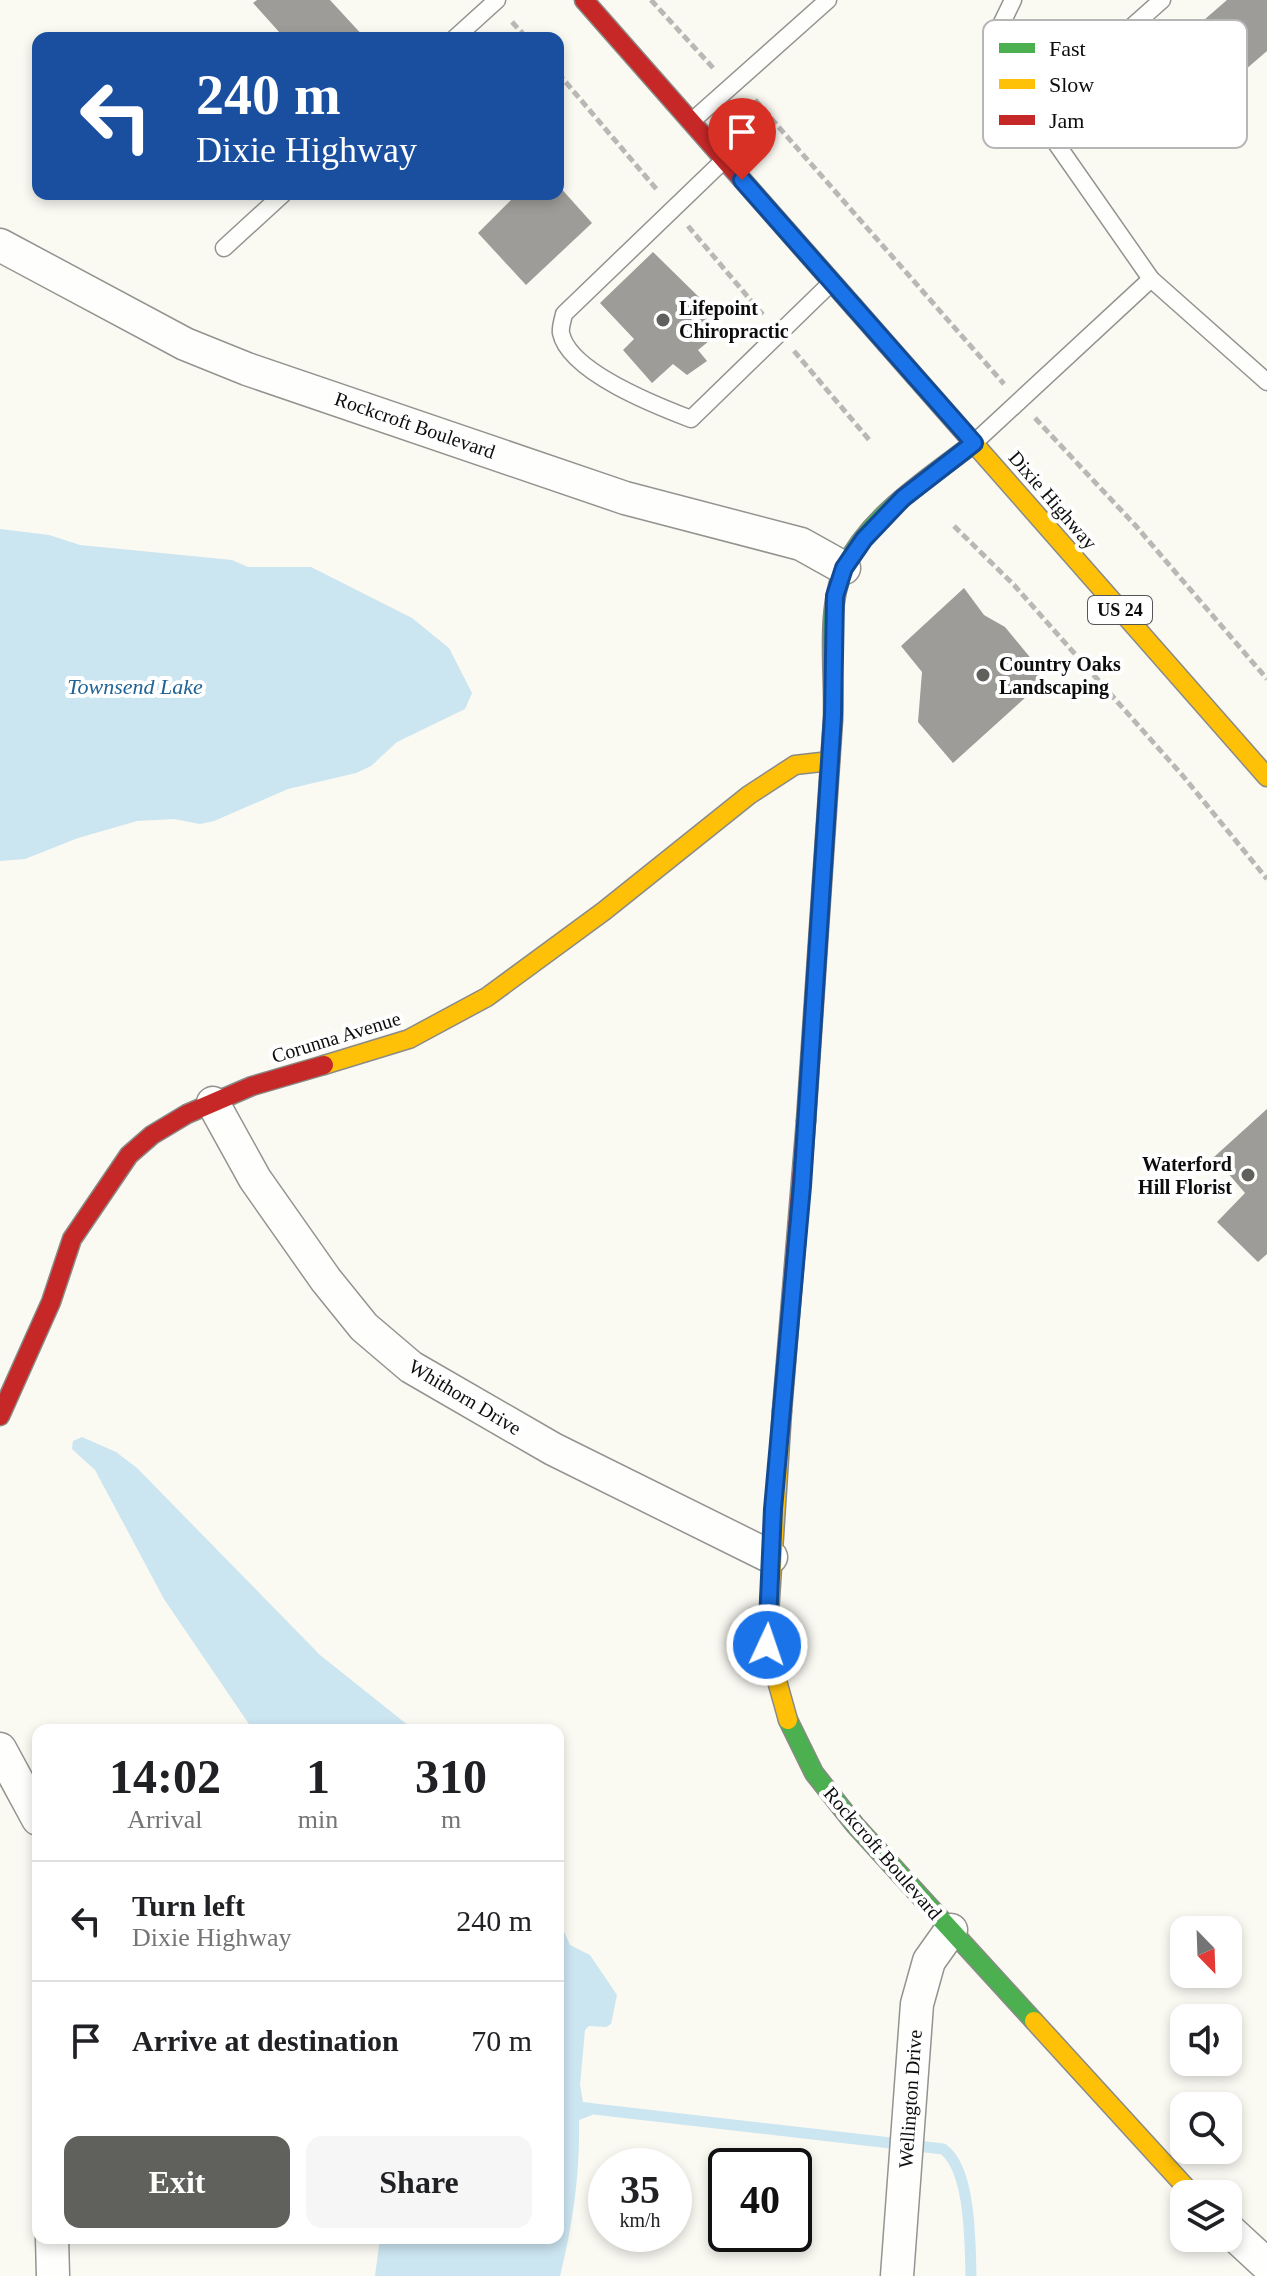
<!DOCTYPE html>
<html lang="en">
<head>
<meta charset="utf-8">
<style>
	body { margin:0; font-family:Georgia,serif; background:#f6f6f6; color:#202124; height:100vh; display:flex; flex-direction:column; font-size:30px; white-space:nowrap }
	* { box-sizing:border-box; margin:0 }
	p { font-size:26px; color:#757577 }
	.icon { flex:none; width:44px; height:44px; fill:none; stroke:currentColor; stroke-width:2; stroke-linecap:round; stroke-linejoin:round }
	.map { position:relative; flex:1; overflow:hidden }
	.side { position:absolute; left:32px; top:1724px; width:532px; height:520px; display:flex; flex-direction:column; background:#fff; border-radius:16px; box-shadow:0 4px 12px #0003 }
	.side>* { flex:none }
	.hud { position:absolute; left:32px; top:32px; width:532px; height:168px; border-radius:16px; box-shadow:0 4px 12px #0003; background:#1a4fa0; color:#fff; overflow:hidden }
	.needle { width:52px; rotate:157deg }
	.tools { position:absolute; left:1170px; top:1916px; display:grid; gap:16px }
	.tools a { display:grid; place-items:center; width:72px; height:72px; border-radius:16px; background:#fff; box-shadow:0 4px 12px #0003; font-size:40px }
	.speed { position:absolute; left:588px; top:2148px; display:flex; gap:16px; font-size:40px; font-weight:700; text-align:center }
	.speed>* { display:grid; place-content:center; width:104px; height:104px; border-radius:50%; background:#fff; box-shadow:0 4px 12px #0003; line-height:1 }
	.speed small { font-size:20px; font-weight:400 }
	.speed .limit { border:4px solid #111; border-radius:12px; background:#fff; color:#111 }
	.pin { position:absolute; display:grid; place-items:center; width:68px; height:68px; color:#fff; margin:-82px -34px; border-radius:50% 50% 50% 0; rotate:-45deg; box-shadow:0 0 8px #0007 }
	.pin .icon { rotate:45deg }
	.me { position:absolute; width:88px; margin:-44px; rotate:3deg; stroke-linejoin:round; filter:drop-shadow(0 0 6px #0008) }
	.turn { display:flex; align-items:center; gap:28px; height:168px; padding:0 32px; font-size:36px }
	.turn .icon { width:104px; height:104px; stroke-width:2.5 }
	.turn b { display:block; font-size:56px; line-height:68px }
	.eta { display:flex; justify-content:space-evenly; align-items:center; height:136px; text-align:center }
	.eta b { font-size:48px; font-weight:600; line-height:56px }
	.action { display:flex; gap:16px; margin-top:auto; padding:16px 32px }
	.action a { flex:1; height:92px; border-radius:16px; background:#60605d; color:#fff; font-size:32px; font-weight:600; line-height:92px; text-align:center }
	.action a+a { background:#f6f6f6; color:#202124 }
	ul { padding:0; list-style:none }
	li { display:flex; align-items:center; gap:24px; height:120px; padding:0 32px; border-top:2px solid #e0e0e0 }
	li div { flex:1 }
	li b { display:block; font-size:30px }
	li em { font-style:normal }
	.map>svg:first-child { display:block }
</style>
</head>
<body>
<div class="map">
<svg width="1267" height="2276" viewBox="0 0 1267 2276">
	<rect width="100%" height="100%" fill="#faf9f2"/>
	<g fill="#cbe5f1">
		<path d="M0 529 49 535 80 545 232 560 248 567H311L412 618 449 648 472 693 465 709 397 742 371 766 356 773 288 789 214 821 200 824 174 819 137 821 78 838 25 859 0 861Z"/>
		<path d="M82 1437 116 1452 137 1468 320 1655 414 1730H253L164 1599 95 1470 72 1449 73 1441Z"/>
		<path d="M558 1918 570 1945 590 1955 617 1995 611 2024 606 2027 589 2026 585 2030 580 2085 583 2102 593 2103 592 2115 579 2120C580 2174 573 2223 560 2276H375L380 2238H558Z"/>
	</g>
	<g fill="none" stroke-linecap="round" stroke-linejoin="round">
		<path stroke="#cbe5f1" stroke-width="11" d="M594 2109 943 2149C971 2169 970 2243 971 2276"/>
	</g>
	<g fill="#9d9c98">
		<path d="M257 0H330L365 38H275L280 33 253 3Z"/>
		<path d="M1227 0H1267V51L1201 108 1159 59Z"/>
		<path d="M558 185 592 223 526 285 478 233 511 200 505 194H558Z"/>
		<path d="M653 252 705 303 698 308 720 332 698 350 707 361 687 375 673 364 652 383 623 350 634 339 600 303Z"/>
		<path d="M964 588 984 615 1005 627 1047 678 953 763 918 722 922 672 901 646Z"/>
		<path d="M1267 1109V1254L1258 1262 1217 1222 1245 1193 1214 1157Z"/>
	</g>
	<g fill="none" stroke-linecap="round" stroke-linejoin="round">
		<g stroke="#949390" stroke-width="19">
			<g id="lane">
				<path d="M1013 0 997 33 1035 113"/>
				<path d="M455 38 497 0"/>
				<path d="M692 121 828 0"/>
				<path d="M723 161 564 314C563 319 560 328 561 333 569 372 657 406 691 419L832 282"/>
				<path d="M224 248 283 194"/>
				<path d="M1151 279 1035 113 1162 0"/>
				<path d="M975 442 1151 279 1267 382"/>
			</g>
		</g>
		<g stroke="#949390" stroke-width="35">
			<g id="street">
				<path d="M0 245 185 344 247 369 625 498 801 544 844 568"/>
				<path d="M213 1103 255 1179 326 1280 364 1327 411 1367 553 1449 771 1557"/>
				<path d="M0 1749 38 1819"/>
				<path d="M1228 2229 1267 2265"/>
				<path d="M52 2238 53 2276"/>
				<path d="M897 2276 917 2004 929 1961 951 1930"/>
			</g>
		</g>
		<g stroke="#8a8a87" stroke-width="21">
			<g id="fast">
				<path d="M806 1121C815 987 825 853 833 720 835 675 825 610 844 569 869 515 929 478 974 443"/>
				<path d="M788 1720 814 1773 855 1825 1034 2021"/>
			</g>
		</g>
		<g stroke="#8a8a87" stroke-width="21">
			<g id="slow">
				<path d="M854 307 1267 777"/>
				<path d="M324 1065 409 1039 487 997 604 911 749 795 795 765 830 761"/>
				<path d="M782 1411 767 1645 788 1720"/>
				<path d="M1034 2021 1192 2194"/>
			</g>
		</g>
		<g stroke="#8a8a87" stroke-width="21">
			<g id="jam">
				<path d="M584 0 854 307"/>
				<path d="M782 1411 806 1121"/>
				<path d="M0 1416 51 1302 72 1239 129 1155 152 1135 187 1114 252 1086 324 1065"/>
			</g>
		</g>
		<g stroke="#b8b8b6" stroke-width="5" stroke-dasharray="8 4" stroke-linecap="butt">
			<path d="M651 0 715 70"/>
			<path d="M512 22 527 38"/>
			<path d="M558 73 658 191"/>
			<path d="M755 100 1004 384"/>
			<path d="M688 226 764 316"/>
			<path d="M794 351 871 442"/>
			<path d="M1035 418 1135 525 1267 679"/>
			<path d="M954 526 1014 585 1183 776 1267 879"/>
		</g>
		<use href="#lane" stroke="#fefefd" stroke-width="16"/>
		<use href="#street" stroke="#fefefd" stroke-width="32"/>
		<use href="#fast" stroke="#4caf50" stroke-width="18"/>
		<use href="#slow" stroke="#ffc107" stroke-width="18"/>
		<use href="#jam" stroke="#c62828" stroke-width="18"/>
	</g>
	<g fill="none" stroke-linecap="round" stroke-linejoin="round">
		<g stroke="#114b97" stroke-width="20">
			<path id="route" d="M742 180 974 443 903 498 864 539 844 568 835 596 833 716 802 1186 773 1509 767 1645"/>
		</g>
		<use href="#route" stroke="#1a73e8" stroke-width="14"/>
	</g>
	<g fill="#60605d" stroke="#fff" stroke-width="3">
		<circle cx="663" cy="320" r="8"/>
		<circle cx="983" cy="675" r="8"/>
		<circle cx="1248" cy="1175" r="8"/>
	</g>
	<g text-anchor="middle" stroke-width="8" stroke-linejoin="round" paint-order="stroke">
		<rect fill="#fff" stroke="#565656" stroke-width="2" x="1088" y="596" width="64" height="28" rx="6"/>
		<g font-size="18" font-weight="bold" fill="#0d0d0d">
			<text x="1120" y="616">US 24</text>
		</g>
		<g font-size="20" font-weight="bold" fill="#0d0d0d" stroke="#fff" text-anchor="start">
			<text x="679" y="315">Lifepoint<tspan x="679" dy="23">Chiropractic</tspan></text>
			<text x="999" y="671">Country Oaks<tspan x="999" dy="23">Landscaping</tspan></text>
			<text x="1232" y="1171" text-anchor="end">Waterford<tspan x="1232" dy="23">Hill Florist</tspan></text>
		</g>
		<g font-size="20" fill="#0d0d0d" stroke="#fff">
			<text transform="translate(415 425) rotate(19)" y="7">Rockcroft Boulevard</text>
			<text transform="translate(1053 500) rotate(49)" y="7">Dixie Highway</text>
			<text transform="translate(336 1037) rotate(-17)" y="7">Corunna Avenue</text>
			<text transform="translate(465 1397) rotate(31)" y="7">Whithorn Drive</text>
			<text transform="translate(883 1853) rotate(49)" y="7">Rockcroft Boulevard</text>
			<text transform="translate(910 2099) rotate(-86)" y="7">Wellington Drive</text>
		</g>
		<g font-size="22" font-style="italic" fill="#216394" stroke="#fff">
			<text x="135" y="694">Townsend Lake</text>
		</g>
	</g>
	<rect x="983" y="20" width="264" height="128" rx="12" fill="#fff" stroke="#b6b6b6" stroke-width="2"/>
	<rect x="999" y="43" width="36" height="10" fill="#4caf50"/>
	<rect x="999" y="79" width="36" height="10" fill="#ffc107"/>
	<rect x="999" y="115" width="36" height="10" fill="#c62828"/>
	<g font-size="22" fill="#0d0d0d">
		<text x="1049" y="56">Fast</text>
		<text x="1049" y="92">Slow</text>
		<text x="1049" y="128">Jam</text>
	</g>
</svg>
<div class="tools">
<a><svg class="needle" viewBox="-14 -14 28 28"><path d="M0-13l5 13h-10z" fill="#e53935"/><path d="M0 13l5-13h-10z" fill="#757577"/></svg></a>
<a><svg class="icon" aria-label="sound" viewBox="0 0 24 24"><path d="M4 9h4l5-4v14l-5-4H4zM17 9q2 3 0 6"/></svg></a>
<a><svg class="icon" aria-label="search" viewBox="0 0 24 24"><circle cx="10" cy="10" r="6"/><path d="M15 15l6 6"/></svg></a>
<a><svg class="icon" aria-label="layers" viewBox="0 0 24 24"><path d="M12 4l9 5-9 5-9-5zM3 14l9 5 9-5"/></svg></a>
</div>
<div class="speed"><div>35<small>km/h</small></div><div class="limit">40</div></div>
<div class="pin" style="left:742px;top:180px;background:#d93025"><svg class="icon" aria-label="arrive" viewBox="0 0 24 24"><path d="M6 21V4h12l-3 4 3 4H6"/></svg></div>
<svg class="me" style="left:767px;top:1645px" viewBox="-20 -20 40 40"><circle r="17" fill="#1a73e8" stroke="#fff" stroke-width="3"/><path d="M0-11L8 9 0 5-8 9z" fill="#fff"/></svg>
<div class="hud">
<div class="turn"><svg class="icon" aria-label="left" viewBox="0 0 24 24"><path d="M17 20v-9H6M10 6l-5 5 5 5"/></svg><div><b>240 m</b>Dixie Highway</div></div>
</div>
<section class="side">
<div class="eta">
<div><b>14:02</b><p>Arrival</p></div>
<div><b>1</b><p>min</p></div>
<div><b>310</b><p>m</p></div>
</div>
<ul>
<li><svg class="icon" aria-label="left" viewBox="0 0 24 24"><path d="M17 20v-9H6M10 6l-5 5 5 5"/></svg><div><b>Turn left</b><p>Dixie Highway</p></div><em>240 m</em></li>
<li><svg class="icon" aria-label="arrive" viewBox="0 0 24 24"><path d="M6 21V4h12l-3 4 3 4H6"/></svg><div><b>Arrive at destination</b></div><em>70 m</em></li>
</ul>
<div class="action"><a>Exit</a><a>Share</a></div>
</section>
</div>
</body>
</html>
